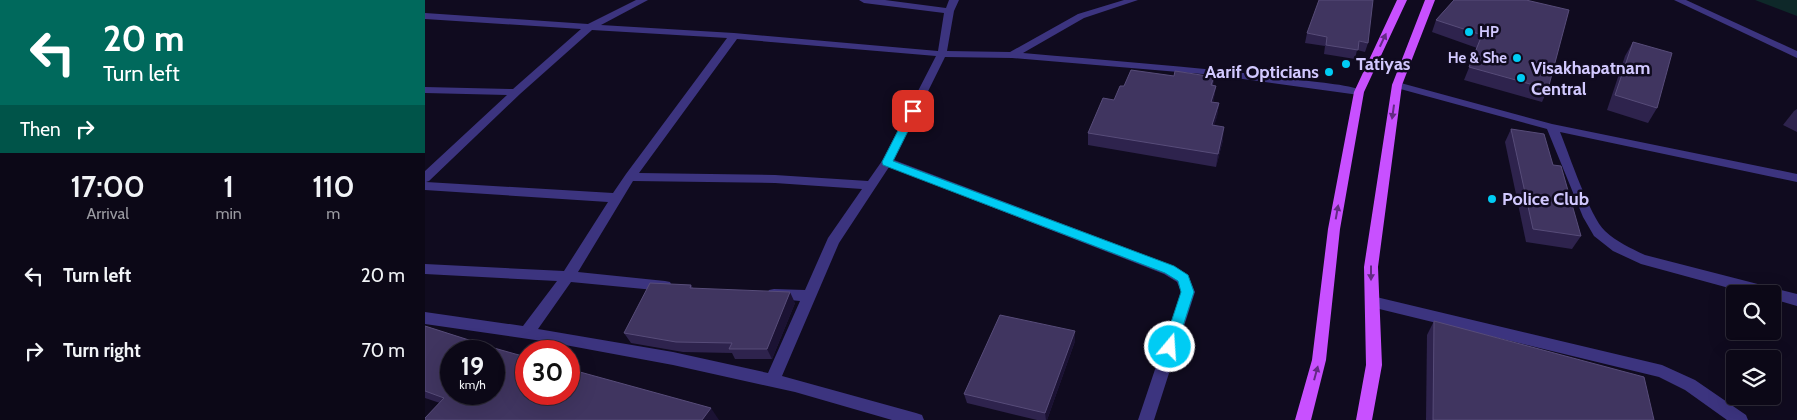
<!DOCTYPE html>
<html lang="en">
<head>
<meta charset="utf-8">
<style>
	body { margin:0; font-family:Cabin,sans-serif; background:#1a1624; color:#f1f3f6; height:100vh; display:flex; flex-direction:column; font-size:19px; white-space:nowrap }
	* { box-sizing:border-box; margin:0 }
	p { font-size:16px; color:#9a9aa1 }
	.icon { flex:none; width:28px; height:28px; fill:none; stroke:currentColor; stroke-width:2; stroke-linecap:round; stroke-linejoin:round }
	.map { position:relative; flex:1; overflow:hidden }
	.side { display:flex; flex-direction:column; background:#0c0817; width:425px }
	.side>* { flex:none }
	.hud { background:#00695c; color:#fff; overflow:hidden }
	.buttons { position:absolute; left:1301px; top:285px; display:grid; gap:10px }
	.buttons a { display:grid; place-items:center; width:55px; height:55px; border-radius:5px; background:#0c0817; box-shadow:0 5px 20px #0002,0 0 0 1px #2c2936; font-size:25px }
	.speed { position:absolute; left:15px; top:340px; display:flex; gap:10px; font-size:25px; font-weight:700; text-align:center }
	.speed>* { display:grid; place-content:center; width:65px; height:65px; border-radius:50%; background:#0c0817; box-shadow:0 5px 20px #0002,0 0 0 1px #2c2936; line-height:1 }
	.speed small { font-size:12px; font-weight:400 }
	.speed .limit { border:8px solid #d22; background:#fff; color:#111 }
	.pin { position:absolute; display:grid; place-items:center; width:42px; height:42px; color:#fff; margin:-21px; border-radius:10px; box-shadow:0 2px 8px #0006 }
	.me { position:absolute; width:55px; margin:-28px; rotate:18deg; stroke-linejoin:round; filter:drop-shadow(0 0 4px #0008) }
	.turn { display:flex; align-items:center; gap:18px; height:105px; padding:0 20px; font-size:22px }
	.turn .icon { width:65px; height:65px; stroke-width:2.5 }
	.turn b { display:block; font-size:35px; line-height:42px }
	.then { display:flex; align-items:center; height:48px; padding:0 20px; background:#0003; gap:10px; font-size:19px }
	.eta { display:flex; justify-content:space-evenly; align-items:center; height:85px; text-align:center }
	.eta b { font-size:30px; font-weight:600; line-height:35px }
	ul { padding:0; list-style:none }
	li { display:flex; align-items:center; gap:15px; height:75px; padding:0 20px }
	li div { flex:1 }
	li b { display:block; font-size:19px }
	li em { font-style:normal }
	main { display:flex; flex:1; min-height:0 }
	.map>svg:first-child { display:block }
</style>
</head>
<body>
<main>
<section class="side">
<div class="hud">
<div class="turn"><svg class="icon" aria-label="left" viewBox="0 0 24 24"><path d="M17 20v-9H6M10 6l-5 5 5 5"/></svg><div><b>20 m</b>Turn left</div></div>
<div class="then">Then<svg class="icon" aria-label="right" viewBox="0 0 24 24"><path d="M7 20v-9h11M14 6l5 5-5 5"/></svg></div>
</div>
<div class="eta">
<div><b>17:00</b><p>Arrival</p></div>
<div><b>1</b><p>min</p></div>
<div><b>110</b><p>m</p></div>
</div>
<ul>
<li><svg class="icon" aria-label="left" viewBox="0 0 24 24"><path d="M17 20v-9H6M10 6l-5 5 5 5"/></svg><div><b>Turn left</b></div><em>20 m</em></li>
<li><svg class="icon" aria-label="right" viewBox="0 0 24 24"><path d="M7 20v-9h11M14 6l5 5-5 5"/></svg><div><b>Turn right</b></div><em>70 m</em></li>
</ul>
</section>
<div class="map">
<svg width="1372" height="420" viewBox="0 0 1372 420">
	<rect width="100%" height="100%" fill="#100b1f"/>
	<path fill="#0e2829" d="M1330 0H1372V16Z"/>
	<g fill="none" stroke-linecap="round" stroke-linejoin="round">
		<g fill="#3c347f" fill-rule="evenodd">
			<path d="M211 0H223L176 25 309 33 513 51 519 13 439 3 434 0H460L521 8 524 0H534L529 11 522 51 585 52 653 14 699 0H713L659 18 598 53C691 61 784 68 876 80 888 82 932 85 939 92L934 95 789 75 587 58 520 57 469 160 749 266 763 275 770 292 729 420H713L756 292 752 282 739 274 464 167 414 243 357 376 491 413 497 415 499 420H467L370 392 248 365 124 342 0 324V312L98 326 132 281 0 274V264L139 271 183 202 0 190V171L82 95 0 93V87L88 89 156 29 0 19V13L163 24ZM167 30 302 38 201 174 188 193 1 182 4 181 95 94ZM312 39 511 56 457 161 443 181 350 175 214 173ZM208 181 350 183 437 189 403 238 380 290 349 289 344 290 342 294 344 298 375 301 343 373 248 352 113 329 146 282 240 291 245 290 247 286 245 282 240 281 153 272Z"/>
			<path d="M1249 0H1261L1372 51V58Z"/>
			<path d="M972 82 1127 124 1372 174V182L1135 132C1144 154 1165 217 1180 231 1192 242 1205 248 1220 255L1372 294V306L1348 299V294H1326L1216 264 1188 251 1169 236 1158 217 1122 129 968 87 967 85 968 83Z"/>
			<path d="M947 296 1237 365 1270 380 1321 415 1323 420H1302L1260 390 1234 377 942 306 940 302 942 298Z"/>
		</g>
		<g fill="#c850ff" fill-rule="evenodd">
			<path d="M972 0H982L939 92 915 229 901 360 886 420H870L887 360 903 229 929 92Z"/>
			<path d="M1000 0H1010L977 85 953 267 957 365 947 420H931L941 365 939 267 967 85Z"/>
		</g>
	</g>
	<g fill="#2e234d">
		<path d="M1029 0 1123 89 1117 102 1039 80 1052 48 1007 32 1011 20Z"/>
		<path d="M882 33 943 43 940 52 932 50 930 59 899 54 900 46 880 43Z"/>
		<path d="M1208 42 1232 108 1223 123 1182 110 1200 56Z"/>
		<path d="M749 76 789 77 788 85 791 86 788 102 794 103 792 116 789 125 798 140 791 167 663 145V133L689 100Z"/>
		<path d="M1372 109V132L1358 125 1369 111Z"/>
		<path d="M1086 129 1128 165 1156 236 1147 249 1101 242 1080 142Z"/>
		<path d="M266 285 268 288 370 303 347 359H310L307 353 258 352 206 343 199 333Z"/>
		<path d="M1009 321 1229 420H1001L1002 335Z"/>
		<path d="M0 326 294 420 15 403 0 398Z"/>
		<path d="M650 341 622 420H612L542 403 539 394Z"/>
	</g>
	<g fill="#1b1233">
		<path d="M791 86 789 99 785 115 786 102Z"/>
		<path d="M794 103 792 116 786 138 787 125Z"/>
		<path d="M799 127 798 140 791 167 793 154Z"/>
		<path d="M365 292 370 303 347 359 342 349Z"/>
		<path d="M650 331V341L622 420H621L620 413Z"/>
		<path d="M286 408 294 420H277Z"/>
	</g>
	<g fill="#403560" stroke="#574c79" fill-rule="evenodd">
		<path d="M894 0H948L943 43 934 41 933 50 901 45 902 37 882 33Z"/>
		<path d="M1029 0H1101L1144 10 1123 89 1044 67 1057 35 1011 20Z"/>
		<path d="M1208 42 1247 53 1232 108 1190 95Z"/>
		<path d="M706 70 749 76 750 71 789 77 786 85 791 86 786 102 794 103 787 125 799 127 793 154 663 133 678 98 689 100 695 86H699Z"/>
		<path d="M1086 129 1119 134 1128 165 1136 166 1156 236 1108 229Z"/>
		<path d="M225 283 266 285 265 288 365 292 342 349H304L307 343 251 342 199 333Z"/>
		<path d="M575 315 650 331 620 413 539 394Z"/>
		<path d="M1009 321 1219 377 1229 420H1008Z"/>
		<path d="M0 326 69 348 101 357V394H144V369L286 408 277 420H0V418L19 398 0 391ZM26 351H69V394H26Z"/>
	</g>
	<defs><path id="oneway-solid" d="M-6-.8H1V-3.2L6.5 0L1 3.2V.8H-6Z" transform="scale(1.25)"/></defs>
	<g fill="#632a84">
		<use href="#oneway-solid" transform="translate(958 40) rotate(-65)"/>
		<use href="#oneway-solid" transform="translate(968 112) rotate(98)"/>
		<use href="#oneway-solid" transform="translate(912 212) rotate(-80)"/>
		<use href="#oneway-solid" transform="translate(946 273) rotate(90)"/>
		<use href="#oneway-solid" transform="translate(891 373) rotate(-75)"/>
	</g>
	<path fill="#00ccf4" stroke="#00859f" d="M488 108 493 111 468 161 749 266 763 275 769 292 750 351 745 352 740 351 738 347 756 292 753 281 740 273 458 165 457 162 483 111Z"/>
	<g fill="#00ccf4" stroke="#100b1f" stroke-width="2">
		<circle cx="1044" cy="32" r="5"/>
		<circle cx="1092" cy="58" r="5"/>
		<circle cx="921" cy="64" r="5"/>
		<circle cx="904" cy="72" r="5"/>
		<circle cx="1096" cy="78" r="5"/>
		<circle cx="1067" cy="199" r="5"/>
	</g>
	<g text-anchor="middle" stroke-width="5" stroke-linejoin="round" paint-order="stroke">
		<g font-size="15" font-weight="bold" fill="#d2c9ff" stroke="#100b1f" text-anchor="start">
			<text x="1054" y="37">HP</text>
			<text x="1082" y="63" text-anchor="end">He &amp; She</text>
		</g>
		<g font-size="18" font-weight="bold" fill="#d2c9ff" stroke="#100b1f" text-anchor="start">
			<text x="931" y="70">Tatiyas</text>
			<text x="1106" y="74">Visakhapatnam<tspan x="1106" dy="21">Central</tspan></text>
			<text x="894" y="78" text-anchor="end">Aarif Opticians</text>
			<text x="1077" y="205">Police Club</text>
		</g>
	</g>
</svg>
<div class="buttons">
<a><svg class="icon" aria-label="search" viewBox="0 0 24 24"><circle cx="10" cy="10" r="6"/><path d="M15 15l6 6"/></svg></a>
<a><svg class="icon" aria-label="layers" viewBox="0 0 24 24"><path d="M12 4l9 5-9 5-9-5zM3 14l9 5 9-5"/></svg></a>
</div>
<div class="speed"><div>19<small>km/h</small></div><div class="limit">30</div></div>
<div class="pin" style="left:488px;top:111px;background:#d93025"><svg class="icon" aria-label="arrive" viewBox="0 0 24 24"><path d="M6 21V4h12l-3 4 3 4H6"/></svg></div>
<svg class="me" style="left:745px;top:347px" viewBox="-20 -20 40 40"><circle r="17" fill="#00ccf4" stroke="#fff" stroke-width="3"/><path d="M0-11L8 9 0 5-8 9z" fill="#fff"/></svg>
</div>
</main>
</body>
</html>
